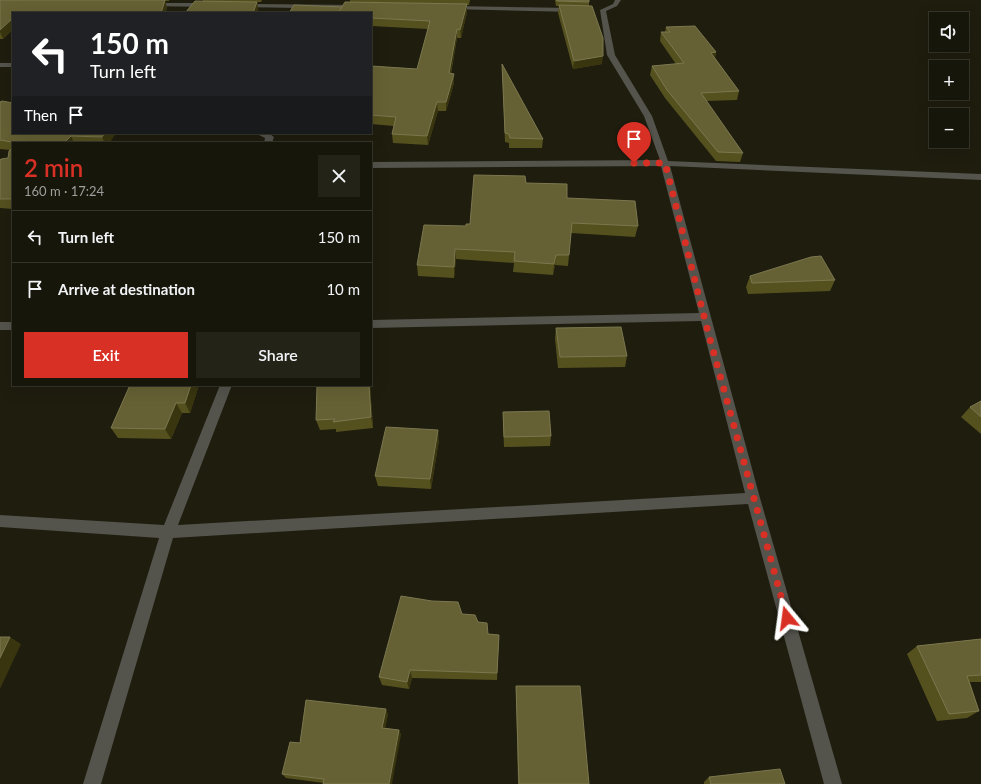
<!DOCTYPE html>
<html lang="en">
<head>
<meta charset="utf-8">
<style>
	body { margin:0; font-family:Lato,sans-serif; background:#232318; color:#f1f3f6; height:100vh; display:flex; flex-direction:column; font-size:15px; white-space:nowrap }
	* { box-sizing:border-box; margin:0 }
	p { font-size:13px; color:#9e9f9c }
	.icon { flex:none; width:22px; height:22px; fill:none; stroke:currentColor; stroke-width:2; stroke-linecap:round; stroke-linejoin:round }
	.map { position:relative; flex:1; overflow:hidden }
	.side { position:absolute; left:12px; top:142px; width:360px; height:244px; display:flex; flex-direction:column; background:#16160a; border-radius:0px; box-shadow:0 4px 16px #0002,0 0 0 1px #35352b }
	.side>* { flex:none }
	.hud { position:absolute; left:12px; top:12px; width:360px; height:122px; border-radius:0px; box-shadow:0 4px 16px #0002,0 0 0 1px #35352b; background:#202124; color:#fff; overflow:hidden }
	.tools { position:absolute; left:929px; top:12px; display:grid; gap:8px }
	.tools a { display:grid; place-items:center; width:40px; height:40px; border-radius:0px; background:#16160a; box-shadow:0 4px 16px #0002,0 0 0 1px #35352b; font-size:20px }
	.pin { position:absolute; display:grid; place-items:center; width:34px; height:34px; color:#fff; margin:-41px -17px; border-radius:50% 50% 50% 0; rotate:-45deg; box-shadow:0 0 4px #0007 }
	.pin .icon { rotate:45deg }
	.me { position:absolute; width:44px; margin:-22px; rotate:344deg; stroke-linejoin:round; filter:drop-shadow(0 0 3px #0008) }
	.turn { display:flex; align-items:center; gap:14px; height:84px; padding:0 12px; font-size:18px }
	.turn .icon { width:52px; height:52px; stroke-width:2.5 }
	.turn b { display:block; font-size:28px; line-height:34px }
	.then { display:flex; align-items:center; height:38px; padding:0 12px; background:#0003; gap:8px; font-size:15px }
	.round { display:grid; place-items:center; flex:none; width:42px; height:42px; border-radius:0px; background:#232318 }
	.headline { display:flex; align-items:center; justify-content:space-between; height:68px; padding:0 12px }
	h1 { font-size:24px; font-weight:600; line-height:30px; color:#d93025 }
	.cta { display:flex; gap:8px; margin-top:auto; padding:8px 12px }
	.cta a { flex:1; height:46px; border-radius:0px; background:#d93025; color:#fff; font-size:16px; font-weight:600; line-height:46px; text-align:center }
	.cta a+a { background:#232318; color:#f1f3f6 }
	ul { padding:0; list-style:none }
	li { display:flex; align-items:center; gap:12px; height:52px; padding:0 12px; border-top:1px solid #35352b }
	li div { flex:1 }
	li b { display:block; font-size:15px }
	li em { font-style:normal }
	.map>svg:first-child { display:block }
</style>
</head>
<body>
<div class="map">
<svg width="981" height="784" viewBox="0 0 981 784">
	<rect width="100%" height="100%" fill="#1e1d0e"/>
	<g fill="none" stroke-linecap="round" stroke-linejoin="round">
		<g fill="#54534c" fill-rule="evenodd">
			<path d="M615 0H621L617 6 606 11 615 55 652 116 668 161 981 174V180L670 166 760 498 842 784H824L748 504 173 538 101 784H83L159 538 0 527V515L164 525 220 385H232L178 525 745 493 701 321 371 328V320L699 313 661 166 371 168V162L660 160 644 116 607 55 600 10 613 4Z"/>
			<path d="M148 3H207L210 5 207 7 150 6 148 5Z"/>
			<path d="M240 4 357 5 360 7 357 9 242 7 239 5Z"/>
			<path d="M452 6 573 8 576 10 573 12 450 9 449 8Z"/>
			<rect x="0" y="63" width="13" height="4"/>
			<path d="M255 133C262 133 269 132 274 137L272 143H264L265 138Z"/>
			<rect x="0" y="322" width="13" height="8"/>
		</g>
	</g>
	<g fill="#55511f">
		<path d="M0 0H169V1H165L167 8 13 13V29L3 39H0Z"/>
		<path d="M203 0H262L261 2H257L258 9 257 13H185L203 1Z"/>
		<path d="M350 0H470L469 5H467V12L461 38H457L451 74 454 83 446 111H438L428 145 393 143 392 134 394 126 371 124V66L417 69 428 29 371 26V13L342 7 350 2Z"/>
		<path d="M555 0H589V6L602 64 573 69 558 13 559 6H556Z"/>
		<path d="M666 27 716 52 715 58 739 91 737 100 706 101 743 153 740 162 716 161 665 98 650 75 652 66 676 64 660 41 661 32H665Z"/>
		<path d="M502 64 543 139 542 148H509V143L505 142Z"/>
		<path d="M0 102 116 133 109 143H13V209L0 208V160L8 158 10 150 0 149Z"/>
		<path d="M526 183 567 198 638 226 635 237 571 233 568 266 555 265 553 275 513 272 514 263 456 259 454 278 418 276 417 265 466 226 470 224Z"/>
		<path d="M750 276 835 280 830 291 748 294 746 287Z"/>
		<path d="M556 328 627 356 625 367 558 368 555 339Z"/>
		<path d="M130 385H199L190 413H182L171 439 118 438 111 428Z"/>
		<path d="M370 385 373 428 336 432V429L320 430 316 420Z"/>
		<path d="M981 401V434L961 417 970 407Z"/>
		<path d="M503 412 551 436 550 446 504 447 503 423Z"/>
		<path d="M439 440 431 489 378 486 375 476Z"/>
		<path d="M462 614 478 622 488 634 499 635 497 680 412 678 409 689 382 685 379 677Z"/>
		<path d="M981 639V682H970L979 711 967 718 937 721 907 654 917 646Z"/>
		<path d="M516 686 589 784H518L516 693Z"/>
		<path d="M388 714 385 728 399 730 401 735 324 783 286 778 282 774 300 743Z"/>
		<path d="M709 777 785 784H704V782Z"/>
	</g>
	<g fill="#38350f">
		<path d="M165 0 167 8 166 13H161Z"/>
		<path d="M257 2 258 9 257 13H253Z"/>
		<path d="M467 4V12L461 38 460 30Z"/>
		<path d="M12 18 13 29 3 39 0 32V30Z"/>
		<path d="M457 29V38L449 82V73Z"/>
		<path d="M716 52 714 60 711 53Z"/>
		<path d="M603 56 602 64 573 69 574 61Z"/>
		<path d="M454 74V83L446 111V102Z"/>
		<path d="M437 102 438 111 428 145 427 136Z"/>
		<path d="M105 133H116L109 143H105L102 137Z"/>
		<path d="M71 136 74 143H64Z"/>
		<path d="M455 249 456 259 454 278V267Z"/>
		<path d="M556 255 555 265 553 275 554 264Z"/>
		<path d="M191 385H199L190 413 185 403Z"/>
		<path d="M369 385H370L373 428 371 417Z"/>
		<path d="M176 403 182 413 171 439 165 429Z"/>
		<path d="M438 430 439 440 431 489 430 479Z"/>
		<path d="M10 637 21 644 0 689V658Z"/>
		<path d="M410 670 412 678 409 689 407 682Z"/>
		<path d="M386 709 388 714 384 733 382 728Z"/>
		<path d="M399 730 401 735 392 784H389Z"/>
	</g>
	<g fill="#666134" stroke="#7b774f">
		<path d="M0 0H165L161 13H13V18L0 30Z"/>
		<path d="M556 0H589V2L557 1Z"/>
		<path d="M195 1 257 2 253 13H185Z"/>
		<path d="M345 2 467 4 460 30 457 29 449 73 454 74 446 102H437L427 136 392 134 396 117 371 115V66L417 69 430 21 371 18V13H338Z"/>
		<path d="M294 5 342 7 338 13H289Z"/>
		<path d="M559 5 592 6 603 38V56L574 61Z"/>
		<path d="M695 26 716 52 711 53 739 91 701 93 743 153 718 152 667 90 652 66 684 63 661 32H670L666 27Z"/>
		<path d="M502 64 543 139 510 138 509 134 505 133Z"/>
		<path d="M2 101 13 103V133H105L102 137 71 136 64 143H17L0 140V102Z"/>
		<path d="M13 147V198L11 199H0V160L1 159 8 158 9 151Z"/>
		<path d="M474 175 525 176 526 183 567 184V198L635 201 638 226 572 223 569 255H556L554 264 514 261 515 252 455 249 454 267 417 265 424 225 466 226V224H470Z"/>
		<path d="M821 256 835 280 752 283 750 276 811 257Z"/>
		<path d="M621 327 627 356 560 357 556 328Z"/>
		<path d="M130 385H191L185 403H176L165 429 111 428Z"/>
		<path d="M317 385H369L371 417 333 422 335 419 316 420Z"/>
		<path d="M981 401V417L970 407Z"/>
		<path d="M549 411 551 436 504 437 503 412Z"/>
		<path d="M386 427 438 430 430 479 375 476Z"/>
		<path d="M401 596 432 601 458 602 462 614 475 615 478 622 487 623 488 634 499 635 497 673 410 670 407 682 379 677Z"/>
		<path d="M0 637H10L0 658Z"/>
		<path d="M981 639V675L967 676 979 711 949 714 917 646Z"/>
		<path d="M516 686H580L589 784H519Z"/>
		<path d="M306 700 386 709 382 728 399 730 389 784H323L324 779 282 774 290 742 300 743Z"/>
		<path d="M780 769 785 784H711L709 777Z"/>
	</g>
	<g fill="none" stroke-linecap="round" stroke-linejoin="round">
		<path stroke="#d93025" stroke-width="7" stroke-dasharray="0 12.6" d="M634 163H665L708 332 787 618"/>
	</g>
</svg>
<div class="tools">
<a><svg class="icon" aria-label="sound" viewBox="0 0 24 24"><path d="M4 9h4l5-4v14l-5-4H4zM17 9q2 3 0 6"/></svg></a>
<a>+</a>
<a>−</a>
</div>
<div class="pin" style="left:634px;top:163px;background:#d93025"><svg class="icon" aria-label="arrive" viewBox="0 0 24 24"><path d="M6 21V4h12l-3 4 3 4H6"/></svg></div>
<svg class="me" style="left:787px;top:618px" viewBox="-20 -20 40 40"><path d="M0-17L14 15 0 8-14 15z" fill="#d93025" stroke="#fff" stroke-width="4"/></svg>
<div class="hud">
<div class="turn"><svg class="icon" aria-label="left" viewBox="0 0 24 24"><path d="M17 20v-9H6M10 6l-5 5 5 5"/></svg><div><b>150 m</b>Turn left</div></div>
<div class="then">Then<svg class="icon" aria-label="arrive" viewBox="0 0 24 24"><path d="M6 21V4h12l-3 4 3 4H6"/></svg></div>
</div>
<section class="side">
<div class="headline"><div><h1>2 min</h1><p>160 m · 17:24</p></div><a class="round"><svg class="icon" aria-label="close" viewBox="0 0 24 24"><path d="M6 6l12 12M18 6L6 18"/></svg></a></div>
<ul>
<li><svg class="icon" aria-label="left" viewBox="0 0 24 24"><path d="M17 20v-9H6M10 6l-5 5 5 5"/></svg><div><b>Turn left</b></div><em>150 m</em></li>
<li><svg class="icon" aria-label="arrive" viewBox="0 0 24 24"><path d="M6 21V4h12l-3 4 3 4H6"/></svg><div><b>Arrive at destination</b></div><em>10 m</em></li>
</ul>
<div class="cta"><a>Exit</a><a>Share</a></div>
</section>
</div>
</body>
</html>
